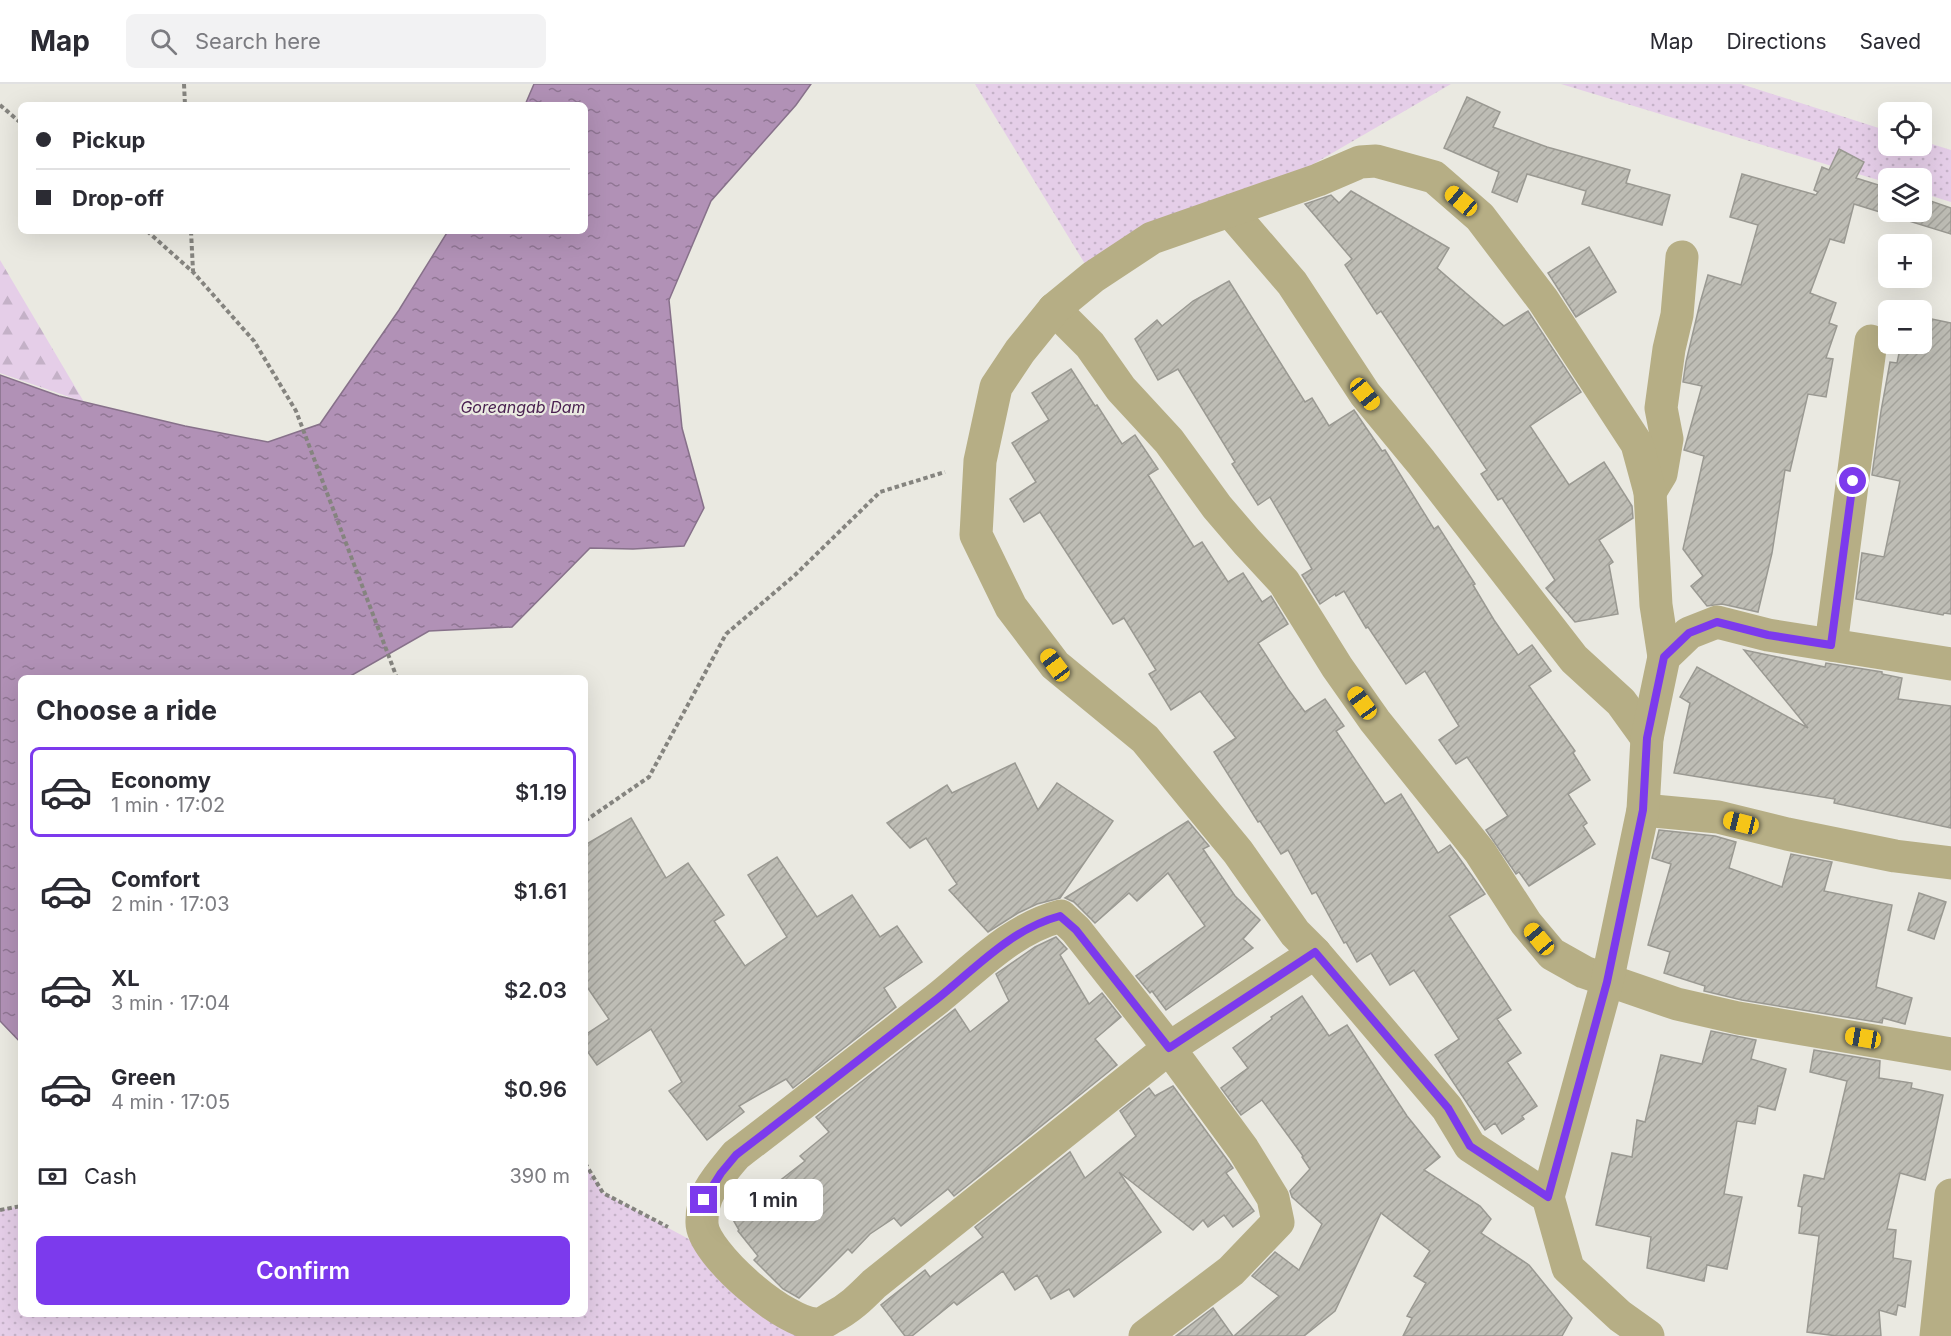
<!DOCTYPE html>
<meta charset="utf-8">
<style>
body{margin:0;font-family:Inter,sans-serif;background:#f2f2f3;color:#2b2b33;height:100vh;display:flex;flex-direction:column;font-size:22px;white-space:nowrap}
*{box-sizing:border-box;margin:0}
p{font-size:20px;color:#7c7c81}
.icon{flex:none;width:33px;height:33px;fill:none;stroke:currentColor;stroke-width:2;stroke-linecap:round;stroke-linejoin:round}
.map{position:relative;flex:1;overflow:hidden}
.drawer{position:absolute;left:18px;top:591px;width:570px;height:642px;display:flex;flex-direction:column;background:#fff;border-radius:9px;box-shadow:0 6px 24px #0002}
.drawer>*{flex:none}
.top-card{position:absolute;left:18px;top:18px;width:570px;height:132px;border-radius:9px;box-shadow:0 6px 24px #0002;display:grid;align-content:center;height:132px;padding:0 18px;background:#fff}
.tools{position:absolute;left:1878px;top:18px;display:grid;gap:12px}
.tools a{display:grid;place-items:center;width:54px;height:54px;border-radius:9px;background:#fff;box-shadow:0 6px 24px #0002;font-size:30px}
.end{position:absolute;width:27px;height:27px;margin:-14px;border:8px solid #7c3aed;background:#fff;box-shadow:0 0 0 3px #fff}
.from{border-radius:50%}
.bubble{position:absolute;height:42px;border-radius:9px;background:#fff;box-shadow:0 6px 24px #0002;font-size:20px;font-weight:600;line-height:42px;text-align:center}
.car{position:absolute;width:18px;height:36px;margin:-18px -9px;border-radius:8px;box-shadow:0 0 4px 2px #0007;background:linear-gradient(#f5c518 24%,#345 0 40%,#f5c518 0 76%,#345 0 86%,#f5c518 0)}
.top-card b{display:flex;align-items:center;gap:21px;height:57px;font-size:22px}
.top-card b+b{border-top:2px solid #e1e1e2}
.top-card i{width:15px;height:15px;background:#2b2b33}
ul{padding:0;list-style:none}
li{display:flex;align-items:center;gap:18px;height:90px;margin:0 12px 9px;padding:0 6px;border:3px solid transparent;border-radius:9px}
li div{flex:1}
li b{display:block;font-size:22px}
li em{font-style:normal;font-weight:600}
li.current{border-color:#7c3aed}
li>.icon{width:54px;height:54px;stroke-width:1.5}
h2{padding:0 18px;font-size:27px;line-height:72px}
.pay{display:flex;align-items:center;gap:15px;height:66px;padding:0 18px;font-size:22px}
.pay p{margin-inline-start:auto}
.button{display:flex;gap:12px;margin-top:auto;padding:12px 18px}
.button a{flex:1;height:69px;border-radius:9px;background:#7c3aed;color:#fff;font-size:24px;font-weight:600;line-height:69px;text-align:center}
header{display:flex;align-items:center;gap:36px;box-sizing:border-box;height:84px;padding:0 30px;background:#fff;border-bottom:2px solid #e1e1e2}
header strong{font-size:28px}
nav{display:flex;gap:33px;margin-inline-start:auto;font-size:21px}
.search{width:420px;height:54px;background:#f2f2f3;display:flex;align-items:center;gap:15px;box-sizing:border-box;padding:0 21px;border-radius:9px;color:#7c7c81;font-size:22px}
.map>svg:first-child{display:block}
.grass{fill:url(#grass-dots)}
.forest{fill:url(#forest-firs)}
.water{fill:url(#water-ripples);stroke:#87718a;stroke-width:1.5}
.building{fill:url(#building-hatch);stroke:#9a9992;stroke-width:1.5}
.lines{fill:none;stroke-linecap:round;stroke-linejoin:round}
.path{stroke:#85847f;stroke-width:4;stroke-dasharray:4.5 3;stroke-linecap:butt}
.minor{stroke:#b6ae85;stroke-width:33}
.route{stroke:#7c3aed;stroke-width:8}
.labels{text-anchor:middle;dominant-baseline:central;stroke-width:4.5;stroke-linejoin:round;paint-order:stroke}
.water-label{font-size:16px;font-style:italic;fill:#4b2252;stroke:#eae9e1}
</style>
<header>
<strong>Map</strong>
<div class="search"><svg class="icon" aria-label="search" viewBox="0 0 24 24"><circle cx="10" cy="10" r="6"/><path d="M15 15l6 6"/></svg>Search here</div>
<nav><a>Map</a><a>Directions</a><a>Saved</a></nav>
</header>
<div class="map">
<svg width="1951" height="1252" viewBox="0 0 1951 1252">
<defs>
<pattern id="grass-dots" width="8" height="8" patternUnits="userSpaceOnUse" patternTransform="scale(1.5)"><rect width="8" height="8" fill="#e5cee8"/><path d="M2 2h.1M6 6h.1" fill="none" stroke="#c4b1c7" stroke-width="1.8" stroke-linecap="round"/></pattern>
<pattern id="forest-firs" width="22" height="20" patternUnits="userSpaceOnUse" patternTransform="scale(1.5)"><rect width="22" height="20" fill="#e5cee8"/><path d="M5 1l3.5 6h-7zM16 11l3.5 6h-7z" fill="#c4b1c7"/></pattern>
<pattern id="water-ripples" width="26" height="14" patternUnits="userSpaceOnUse" patternTransform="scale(1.5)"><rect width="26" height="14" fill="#b191b6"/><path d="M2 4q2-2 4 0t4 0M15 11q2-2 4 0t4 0" fill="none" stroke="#907694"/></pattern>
<pattern id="building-hatch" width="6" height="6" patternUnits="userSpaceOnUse" patternTransform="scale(1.5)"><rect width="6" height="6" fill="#bebdb5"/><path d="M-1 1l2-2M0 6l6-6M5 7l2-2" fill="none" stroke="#a3a29b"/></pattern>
</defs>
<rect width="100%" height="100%" fill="#eae9e1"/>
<!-- grass -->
<g class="grass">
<path d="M975,0H1451L1231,128L1093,193Z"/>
<path d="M1561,0H1741L1888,47V62H1922V57L1951,66V118L1922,109V94H1888V99Z"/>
<path d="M585,1079L603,1109L713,1168L800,1252H0V1126L21,1122V1230H585Z"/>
</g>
<!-- forest -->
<path class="forest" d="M0,176L84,318L0,289Z"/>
<!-- water -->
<path class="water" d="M534,0H811L796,21L711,117L669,216L682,344L704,424L684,462L633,465L590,464L512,543L429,547L347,594H21V959L0,937V291L59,312L185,342L268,358L320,340L399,226L448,147H585V21H525Z"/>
<!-- building -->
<g class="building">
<path d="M1467,13L1500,28L1493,43L1547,63L1630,86L1626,99L1670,111L1662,141L1582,120L1586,107L1527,90L1517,118L1492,108L1499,88L1444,64Z"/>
<path d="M1839,65L1864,78L1856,94L1888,104V128H1922V114L1951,124V150L1854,120L1844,159L1830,155L1810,209L1836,219L1829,239L1837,242L1826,274L1833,275L1826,313L1808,310L1790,387L1785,386L1772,469L1758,528L1722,520L1707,522L1691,502L1703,492L1683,465L1704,372L1684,366L1702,302L1683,298L1686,278L1700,219L1708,191L1741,201L1758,141L1730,133L1742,90L1816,111L1818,108L1814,106L1822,83L1829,86Z"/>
<path d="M1351,107L1449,164L1437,184L1504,242L1528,227L1581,308L1530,342L1569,401L1604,378L1632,422L1633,434L1599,456L1613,478L1609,481L1618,530L1575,538L1546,504L1555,496L1502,414L1498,416L1481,390L1487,386L1381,227L1377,230L1345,181L1352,175L1305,120L1331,111L1339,119Z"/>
<path d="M1589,163L1616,208L1576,233L1548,189Z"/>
<path d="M1229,197L1305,318L1312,314L1329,342L1354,326L1382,367L1385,366L1434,445L1438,442L1475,500L1473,501L1494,536L1518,571L1532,561L1551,587L1529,602L1575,667L1573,669L1590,696L1568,710L1587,739L1583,742L1595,760L1529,802L1519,788L1516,790L1486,746L1508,732L1467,673L1456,680L1439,656L1459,642L1425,587L1406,600L1368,543L1366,544L1344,507L1336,512L1335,510L1320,520L1302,491L1312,485L1270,413L1258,421L1232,380L1235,378L1178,285L1158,296L1135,255L1157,236L1162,242L1193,217Z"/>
<path d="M1922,233L1951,239V530L1944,529L1943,531L1856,515L1862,469L1884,473L1900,397L1872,391L1881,327L1890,278L1897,279L1901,260H1922Z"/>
<path d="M1071,285L1095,322L1097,321L1122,360L1135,351L1158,385L1148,391L1194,463L1202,458L1228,498L1243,489L1262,518L1271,512L1288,540L1258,559L1288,605L1305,628L1325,615L1344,642L1336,647L1385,720L1401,710L1438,769L1450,761L1485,810L1449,832L1511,926L1497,935L1521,969L1507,978L1537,1022L1522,1032L1524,1035L1502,1050L1495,1039L1485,1046L1435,971L1459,955L1414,886L1390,901L1371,869L1357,878L1346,858L1344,859L1316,808L1312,810L1288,766L1281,770L1260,737L1258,738L1214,668L1236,654L1200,607L1171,626L1149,590L1156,586L1124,534L1113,540L1040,428L1024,438L1010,415L1036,398L1012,359L1049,336L1032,309Z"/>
<path d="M1744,566L1825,583L1826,579L1882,588V590L1902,594L1898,615L1951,622V744L1834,719L1835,715L1674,689L1690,619L1680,613L1697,583L1808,644Z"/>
<path d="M1015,679L1038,726L1057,699L1113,737L1060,814L1037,820L1018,829L988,848L949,806L957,800L926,754L910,764L887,739L947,701L952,709Z"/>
<path d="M631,734L666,794L688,779L724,831L714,837L745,882L787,853L748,791L777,773L817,833L852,811L880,853L897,842L922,878L884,904L896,923L793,1004L786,995L739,1022L744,1028L707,1056L669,1007L682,998L651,945L597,981L585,964V951L609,935L585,900V761Z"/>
<path d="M1188,737L1209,762L1203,765L1235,812L1260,836L1243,855L1253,864L1166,926L1152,907L1150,909L1136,892L1205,842L1168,789L1137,817L1129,809L1095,839L1074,818L1065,814Z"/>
<path d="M1659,746L1715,752L1736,758L1729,784L1782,803L1791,770L1832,778L1824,807L1892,821L1876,903L1912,914L1905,940L1883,934L1882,939L1742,916L1704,907L1705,902L1664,889L1670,868L1648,861L1671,780L1652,774Z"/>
<path d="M1919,809L1946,818L1934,855L1908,846Z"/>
<path d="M1056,853L1067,865L1060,871L1089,920L1102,909L1121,933L1095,955L1117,981L954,1112L948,1105L901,1142L894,1134L870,1150L852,1169L848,1165L799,1214L783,1205L754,1176L758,1172L738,1147L739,1146L732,1134L805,1077L800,1072L829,1048L816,1033L955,925L970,948L1009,917L996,890L1035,863Z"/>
<path d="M1302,912L1329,952L1347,941L1407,1032L1440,1073L1424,1086L1480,1122L1491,1135L1481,1149L1529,1181L1572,1234L1562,1252H1403L1412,1234L1407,1232L1426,1199L1414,1192L1430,1167L1381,1129L1335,1227L1304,1252H1234L1279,1212L1252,1192L1275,1168L1299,1186L1322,1140L1292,1113L1290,1107L1310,1085L1302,1073L1303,1072L1262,1016L1241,1031L1221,1004L1248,984L1233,964L1272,935L1271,933Z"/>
<path d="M1711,947L1756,956L1751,975L1786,985L1775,1026L1758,1022L1755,1040L1737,1037L1724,1110L1742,1113L1727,1185L1707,1181L1704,1197L1647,1184L1651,1153L1596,1141L1612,1069L1632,1073L1637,1036L1645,1038L1661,971L1702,980Z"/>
<path d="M1814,966L1880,977L1879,994L1912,999L1911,1004L1943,1011L1925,1096L1900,1089L1887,1145L1896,1146L1893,1174L1911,1177L1905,1223L1898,1221L1896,1231L1879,1226L1881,1252H1837L1807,1248L1819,1152L1799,1149L1802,1123L1798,1122L1804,1091L1824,1095L1847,997L1810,988Z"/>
<path d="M1173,1002L1228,1077L1233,1084L1226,1089L1254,1127L1233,1143L1224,1131L1208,1143L1203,1136L1193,1146L1119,1088L1161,1148L1074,1213L1069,1205L1051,1215L1037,1191L1015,1206L1003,1187L957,1221L954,1218L912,1252H905L881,1221L925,1186L930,1193L983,1153L975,1143L1070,1068L1085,1094L1136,1052L1120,1027L1149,1004L1155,1012Z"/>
<path d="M1213,1224L1233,1252H1176Z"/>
</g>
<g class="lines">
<!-- path -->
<g class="path">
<path d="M184,0L185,21"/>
<path d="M0,21L21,39"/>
<path d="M147,147L193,188L254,257L296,327L397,594"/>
<path d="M191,147L193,187"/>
<path d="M585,737L649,693L726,550L795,491L880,408L945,388"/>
<path d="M585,1079L603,1109L668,1143"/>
<path d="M0,1126L21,1122"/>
</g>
<!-- minor -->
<g class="minor">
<path d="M1231,128L1292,199L1365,310L1421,378L1574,575L1621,618L1647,654"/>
<path d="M1054,225L1090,261L1121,305L1169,357L1217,423L1247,458L1284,498L1337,583L1375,637L1480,768L1526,839L1552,870L1584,888L1677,920L1738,934L1951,970"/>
<path d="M1650,408L1661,390L1667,355L1661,324L1669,265L1677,231L1682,173"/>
<path d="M1831,561L1871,257"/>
<path d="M1643,726L1718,733L1787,750L1895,772L1951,779"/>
<path d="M1548,1113L1607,898L1643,726L1647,654L1664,573L1689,549L1717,538L1768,551L1951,580"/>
<path d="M1145,1252L1231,1187L1278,1138L1273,1114L1243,1065L1169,964L1076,846L1061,832C1011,845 976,884 937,915C870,967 803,1020 736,1071C718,1093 701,1110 702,1139C702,1169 788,1243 819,1240C822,1240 828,1236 831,1234C849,1225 860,1214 874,1200L1169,964L1315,869"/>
<path d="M1648,1252L1620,1232L1568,1184L1548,1113L1470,1062L1447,1024L1315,869L1295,849L1238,768L1145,655L1055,581L1011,523L976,451L980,377L996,303L1020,267L1054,225L1093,193L1152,154L1318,96L1360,78L1376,77L1434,93L1480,133L1543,216L1637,360L1650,408L1656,521L1664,573"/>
<path d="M1936,1252L1951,1111"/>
</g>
</g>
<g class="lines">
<!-- route -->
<path class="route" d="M704,1116L721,1089L736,1071C803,1020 870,967 937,915C976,884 1011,845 1060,832L1076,846L1169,964L1315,868L1448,1024L1470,1062L1548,1113L1607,898L1643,726L1647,654L1664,573L1689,549L1717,538L1768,551L1831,561L1853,397"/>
</g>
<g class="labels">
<!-- water labels -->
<g class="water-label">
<text x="523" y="323">Goreangab Dam</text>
</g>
</g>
</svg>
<div class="tools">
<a><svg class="icon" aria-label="locate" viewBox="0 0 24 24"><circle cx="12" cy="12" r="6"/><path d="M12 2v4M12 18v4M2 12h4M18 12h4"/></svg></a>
<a><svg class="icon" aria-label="layers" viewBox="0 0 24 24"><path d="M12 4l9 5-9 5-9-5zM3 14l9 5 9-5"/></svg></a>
<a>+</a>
<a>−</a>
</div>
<i class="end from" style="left:1853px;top:397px"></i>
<i class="end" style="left:704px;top:1116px"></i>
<div class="bubble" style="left:724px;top:1095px;width:99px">1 min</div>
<i class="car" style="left:1461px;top:117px;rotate:310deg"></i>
<i class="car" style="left:1365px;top:310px;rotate:141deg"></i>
<i class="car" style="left:1055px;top:581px;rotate:323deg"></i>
<i class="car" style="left:1362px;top:619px;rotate:324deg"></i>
<i class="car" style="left:1741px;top:739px;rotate:284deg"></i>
<i class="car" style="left:1539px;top:855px;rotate:320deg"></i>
<i class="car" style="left:1863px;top:954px;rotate:280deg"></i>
<div class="top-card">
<b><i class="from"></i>Pickup</b>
<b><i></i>Drop-off</b>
</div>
<section class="drawer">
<h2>Choose a ride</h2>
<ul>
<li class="current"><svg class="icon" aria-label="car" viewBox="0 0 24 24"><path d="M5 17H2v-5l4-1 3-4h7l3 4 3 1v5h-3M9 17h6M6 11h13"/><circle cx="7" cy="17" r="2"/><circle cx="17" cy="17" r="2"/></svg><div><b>Economy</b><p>1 min · 17:02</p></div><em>$1.19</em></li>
<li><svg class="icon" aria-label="car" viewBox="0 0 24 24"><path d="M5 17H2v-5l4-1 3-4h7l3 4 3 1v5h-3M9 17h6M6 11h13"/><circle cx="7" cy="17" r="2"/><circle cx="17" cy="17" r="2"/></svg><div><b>Comfort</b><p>2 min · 17:03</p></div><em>$1.61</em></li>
<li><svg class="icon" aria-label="car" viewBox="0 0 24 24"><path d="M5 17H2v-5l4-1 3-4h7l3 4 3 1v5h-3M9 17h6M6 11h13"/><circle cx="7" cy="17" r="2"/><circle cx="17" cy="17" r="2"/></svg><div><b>XL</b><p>3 min · 17:04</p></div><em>$2.03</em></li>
<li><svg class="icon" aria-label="car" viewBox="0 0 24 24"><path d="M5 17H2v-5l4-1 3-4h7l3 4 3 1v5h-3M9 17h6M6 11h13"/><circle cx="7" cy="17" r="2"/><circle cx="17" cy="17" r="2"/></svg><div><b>Green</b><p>4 min · 17:05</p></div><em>$0.96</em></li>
</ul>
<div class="pay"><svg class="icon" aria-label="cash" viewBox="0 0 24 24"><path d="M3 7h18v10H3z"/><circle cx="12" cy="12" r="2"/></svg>Cash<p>390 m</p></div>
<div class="button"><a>Confirm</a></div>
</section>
</div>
